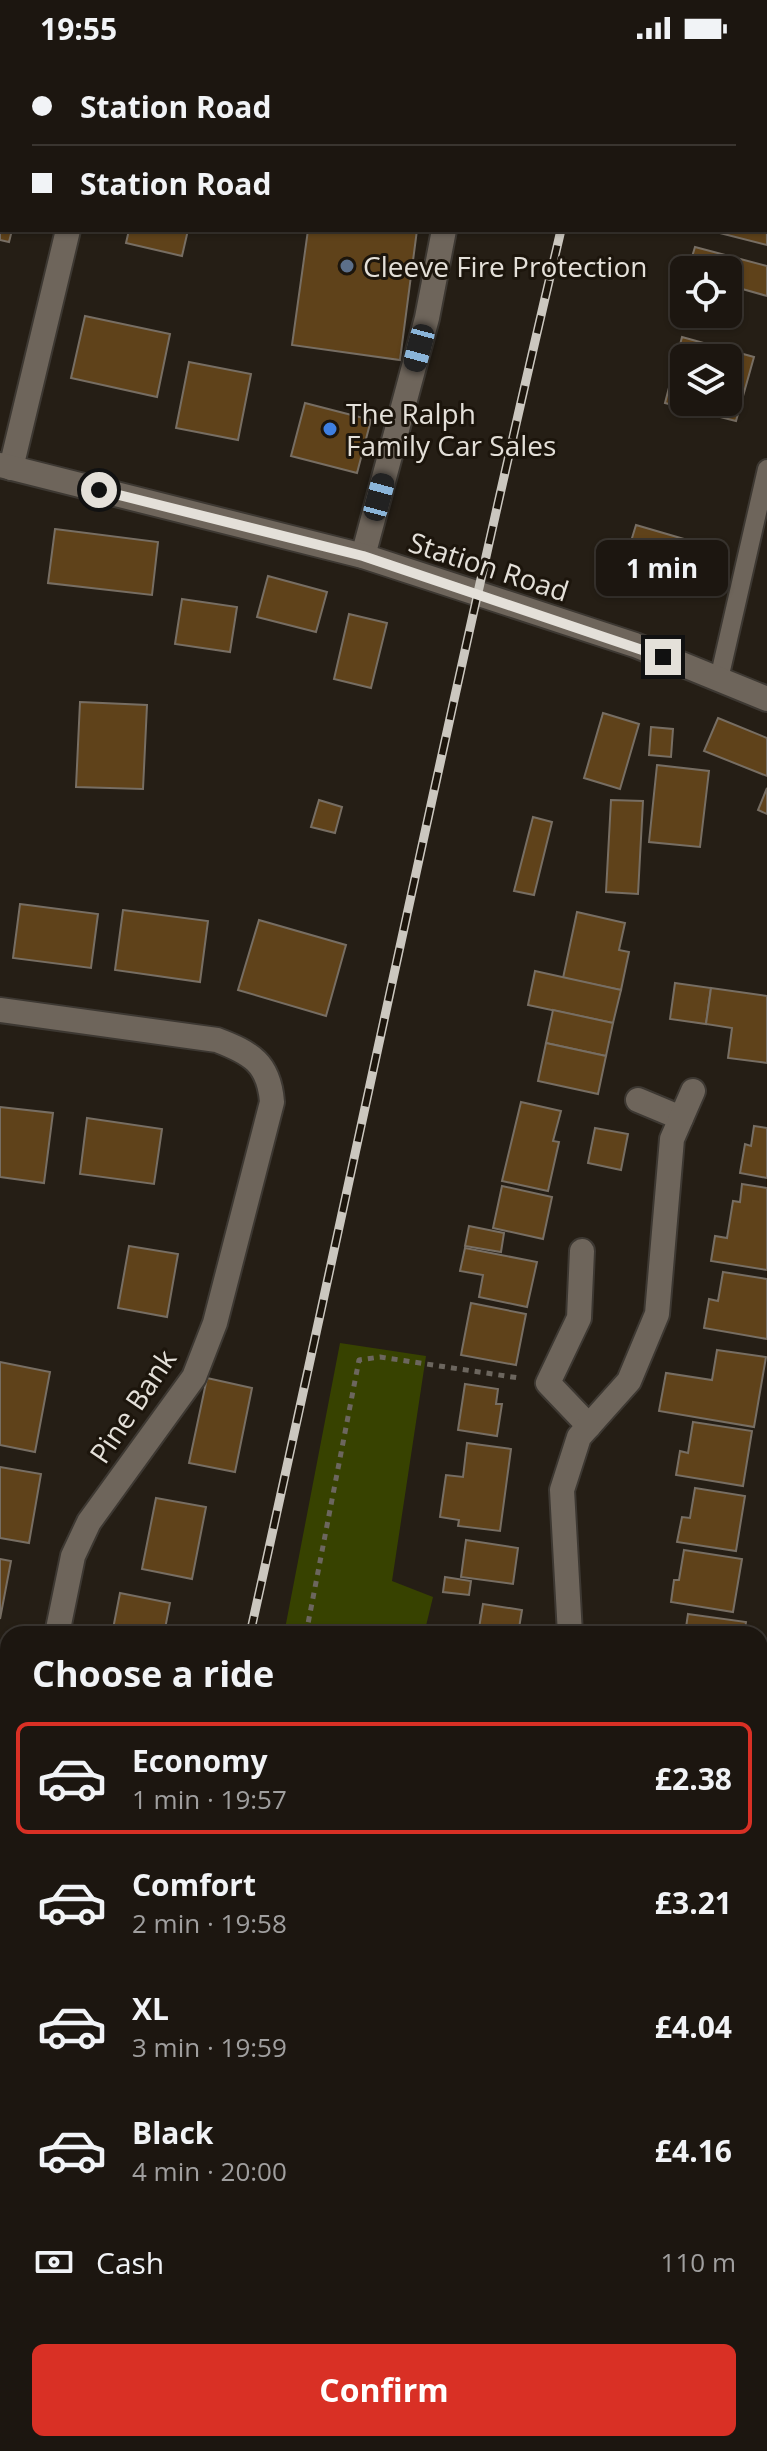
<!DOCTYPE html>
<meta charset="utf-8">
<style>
body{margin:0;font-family:"Open Sans",sans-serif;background:#29231e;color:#f1f3f6;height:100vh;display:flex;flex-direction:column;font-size:30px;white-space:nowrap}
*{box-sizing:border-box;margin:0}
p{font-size:26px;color:#a09f9f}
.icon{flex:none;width:44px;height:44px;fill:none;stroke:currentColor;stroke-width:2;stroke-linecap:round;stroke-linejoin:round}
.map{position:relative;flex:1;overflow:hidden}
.drawer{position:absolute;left:0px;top:1570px;width:768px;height:826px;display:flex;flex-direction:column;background:#1c1610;border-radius:24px 24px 0 0;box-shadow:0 2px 6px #0004,0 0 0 2px #3a3530}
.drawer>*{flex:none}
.hud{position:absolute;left:0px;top:0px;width:768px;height:176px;box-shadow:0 2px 6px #0004,0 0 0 2px #3a3530;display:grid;align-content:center;height:176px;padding:0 32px;background:#1c1610}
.controls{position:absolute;left:670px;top:200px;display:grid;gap:16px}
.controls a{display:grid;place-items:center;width:72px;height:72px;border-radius:12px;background:#1c1610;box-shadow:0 2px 6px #0004,0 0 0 2px #3a3530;font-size:40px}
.end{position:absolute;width:36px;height:36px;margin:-18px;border:10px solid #e4e0d9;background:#111;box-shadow:0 0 0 4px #111}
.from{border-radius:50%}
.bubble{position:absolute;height:56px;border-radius:12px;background:#1c1610;box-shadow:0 2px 6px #0004,0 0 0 2px #3a3530;font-size:26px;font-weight:700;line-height:56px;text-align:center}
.car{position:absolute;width:24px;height:48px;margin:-24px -12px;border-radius:10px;box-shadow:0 0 6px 2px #0007;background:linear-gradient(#222 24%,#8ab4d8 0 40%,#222 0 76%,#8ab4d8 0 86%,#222 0)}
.hud b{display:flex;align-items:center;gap:28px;height:76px;font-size:30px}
.hud b+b{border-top:2px solid #3a3530}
.hud i{width:20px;height:20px;background:#f1f3f6}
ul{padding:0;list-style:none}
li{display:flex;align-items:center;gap:24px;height:112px;margin:0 16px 12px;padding:0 16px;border:4px solid transparent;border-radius:12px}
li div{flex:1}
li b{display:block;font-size:30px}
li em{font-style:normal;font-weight:700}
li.active{border-color:#d93025}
li>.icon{width:72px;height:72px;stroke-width:1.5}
h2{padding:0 32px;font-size:36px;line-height:96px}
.pay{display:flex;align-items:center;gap:20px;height:88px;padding:0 32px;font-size:30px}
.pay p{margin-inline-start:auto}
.button{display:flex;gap:16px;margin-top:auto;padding:16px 32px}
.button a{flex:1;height:92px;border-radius:12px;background:#d93025;color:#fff;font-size:32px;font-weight:700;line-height:92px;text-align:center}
.status{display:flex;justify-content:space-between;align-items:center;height:56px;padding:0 40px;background:#1c1610;direction:ltr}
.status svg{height:22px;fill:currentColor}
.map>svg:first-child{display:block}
.green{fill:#374200}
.building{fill:#5f421a;stroke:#776e63;stroke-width:2;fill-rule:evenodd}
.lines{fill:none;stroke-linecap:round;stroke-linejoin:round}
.lane-casing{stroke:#3d3832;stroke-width:22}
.street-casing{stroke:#3d3832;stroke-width:28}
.secondary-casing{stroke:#3d3832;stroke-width:28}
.path{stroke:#6c665e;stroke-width:5;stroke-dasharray:6 6;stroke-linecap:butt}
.lane{stroke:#6e655b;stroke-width:18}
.street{stroke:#6e655b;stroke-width:24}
.secondary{stroke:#6e655b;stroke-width:24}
.rail-casing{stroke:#cbc7bf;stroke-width:9}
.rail{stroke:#1c150c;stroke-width:6;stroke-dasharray:18;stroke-linecap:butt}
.route{stroke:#e4e0d9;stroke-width:10}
.service-dot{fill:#5c6f8a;stroke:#1c150c;stroke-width:3}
.shop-dot{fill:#3f7fe0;stroke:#1c150c;stroke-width:3}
.labels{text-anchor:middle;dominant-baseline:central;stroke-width:6;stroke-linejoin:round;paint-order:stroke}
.poi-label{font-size:28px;fill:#e4e0d9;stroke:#1c150c;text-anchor:start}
.street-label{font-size:28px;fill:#e4e0d9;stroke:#1c150c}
</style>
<div class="status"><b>19:55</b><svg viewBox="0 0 49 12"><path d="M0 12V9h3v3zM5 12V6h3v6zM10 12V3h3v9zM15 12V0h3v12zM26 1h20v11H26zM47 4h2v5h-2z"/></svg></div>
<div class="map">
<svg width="767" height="2395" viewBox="0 0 767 2395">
<rect width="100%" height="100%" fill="#251e15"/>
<!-- green -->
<g class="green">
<path d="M340,1287L426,1300L392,1525L433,1541L424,1578H284Z"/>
<path d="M128,2388H619V2395H126Z"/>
</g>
<!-- building -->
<g class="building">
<path d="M0,0H30L2,2V50Z"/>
<path d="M766,107L767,189L708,174H766Z"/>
<path d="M0,162L2,174H12L9,186L0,184Z"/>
<path d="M129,174H188L182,200L126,187Z"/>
<path d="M308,174H417L400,304L292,289Z"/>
<path d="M695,191L767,210V240L728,229V214H688Z"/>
<path d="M85,260L170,278L157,341L71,322Z"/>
<path d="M682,281L754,301L736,365L665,347ZM684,302H728V346H684Z"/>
<path d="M189,306L251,318L238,384L176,372Z"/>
<path d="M305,347L371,364L357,417L291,400Z"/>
<path d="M636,469L708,490L697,526L625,505Z"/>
<path d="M55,473L158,486L152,539L48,527Z"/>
<path d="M268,520L327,536L316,576L257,561Z"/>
<path d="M182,543L237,551L230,596L175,588Z"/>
<path d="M349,558L387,567L371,632L334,623Z"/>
<path d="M80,646L147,649L143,733L76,731Z"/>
<path d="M603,657L639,668L620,733L584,722Z"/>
<path d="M718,662L767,682V720L704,695Z"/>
<path d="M651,671L673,673L671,701L649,699Z"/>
<path d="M657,709L709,715L700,791L649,786Z"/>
<path d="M767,732V758L758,754Z"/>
<path d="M319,744L342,751L335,777L311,771Z"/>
<path d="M611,744L643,745L638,838L606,836Z"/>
<path d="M533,761L552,766L534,839L514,835Z"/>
<path d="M20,848L98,858L91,912L13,902Z"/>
<path d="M123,854L208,865L200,926L115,914Z"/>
<path d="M577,856L625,867L619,894L629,896L621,934L563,922Z"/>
<path d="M259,864L346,889L326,960L238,934Z"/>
<path d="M535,915L621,934L613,967L528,949Z"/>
<path d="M675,927L711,932L706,968L670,963Z"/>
<path d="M711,932L767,940V1007L728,1002L732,972L706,968Z"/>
<path d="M553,954L613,967L606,1000L546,987Z"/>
<path d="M546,987L606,1000L598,1038L538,1025Z"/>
<path d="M521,1046L561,1055L553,1085L559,1086L548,1135L502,1125Z"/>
<path d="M0,1051L53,1057L44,1127L0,1121Z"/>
<path d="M87,1062L162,1073L154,1128L80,1118Z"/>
<path d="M754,1070L767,1072V1122L740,1117L745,1088L751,1090Z"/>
<path d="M595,1072L628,1078L621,1114L588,1107Z"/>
<path d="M742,1128L767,1132V1214L711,1205L715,1180L727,1182L733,1145L740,1146Z"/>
<path d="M502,1130L552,1141L543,1183L493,1172Z"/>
<path d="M469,1170L504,1177L501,1196L465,1190Z"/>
<path d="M129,1190L178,1198L167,1261L118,1252Z"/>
<path d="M465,1192L537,1206L527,1251L479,1241L483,1219L460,1215Z"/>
<path d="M723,1216L767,1223V1283L704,1272L709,1243L718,1245Z"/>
<path d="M471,1247L526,1258L516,1309L461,1299Z"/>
<path d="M717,1294L766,1301L754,1371L659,1355L666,1317L712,1324Z"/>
<path d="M0,1306L50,1316L35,1396L0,1389Z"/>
<path d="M207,1322L252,1332L235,1416L189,1407Z"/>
<path d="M465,1328L498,1333L496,1348H502L497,1380L458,1374Z"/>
<path d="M693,1366L752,1375L743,1430L676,1419L680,1395L688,1397Z"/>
<path d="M467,1387L511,1393L500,1475L458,1470L459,1464L440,1461L446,1419L463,1421Z"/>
<path d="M0,1411L41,1418L29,1487L0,1482Z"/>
<path d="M695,1432L745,1440L736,1495L677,1486L682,1461L690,1462Z"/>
<path d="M156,1442L206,1451L192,1523L142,1513Z"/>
<path d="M466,1484L518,1492L513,1528L461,1521Z"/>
<path d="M684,1494L742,1503L733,1556L671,1546L674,1524H679Z"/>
<path d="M0,1503L11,1505L0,1563Z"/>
<path d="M445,1521L471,1525L469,1539L443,1536Z"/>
<path d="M120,1537L170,1547L164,1578H112Z"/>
<path d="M483,1548L522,1554L518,1578H478Z"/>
<path d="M688,1558L746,1566L744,1578H685Z"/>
<path d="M760,1863L767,1866V1926L760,1923Z"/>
<path d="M760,2042L767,2043V2090L760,2089Z"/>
<path d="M0,2227L8,2229V2296L0,2294Z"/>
<path d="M0,2358L8,2360L5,2395H0Z"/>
<rect x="694" y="2388" width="48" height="7"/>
</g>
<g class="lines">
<!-- lane casing -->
<g class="lane-casing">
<path id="lane" d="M719,623L767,413"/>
</g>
<!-- street casing -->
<g class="street-casing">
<g id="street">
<path d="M110,2V0"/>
<path d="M478,2V0"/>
<path d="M11,412L68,174"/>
<path d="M363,500L427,262L444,174"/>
<path d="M0,954L217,984C251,997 269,1007 272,1046L215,1267L194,1321L89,1466L73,1500L57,1578"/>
<path d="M638,1044L681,1062"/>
<path d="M582,1195L579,1262L548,1327L589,1370"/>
<path d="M570,1578L562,1434L579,1381L629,1325L657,1258L672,1083L693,1035"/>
<path d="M0,1866L8,1826"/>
<path d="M760,1974L767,1975"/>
</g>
</g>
<!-- secondary casing -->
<g class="secondary-casing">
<path id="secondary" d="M0,409L363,500L635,589L767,643"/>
</g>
<!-- path -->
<g class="path">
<path d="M306,1578L359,1304L380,1301L519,1322"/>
<path d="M760,1769L767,1771"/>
<path d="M353,2388L357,2395"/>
<path d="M330,2395L339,2388"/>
</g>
<!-- lane -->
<use href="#lane" class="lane"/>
<!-- street -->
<use href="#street" class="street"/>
<!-- secondary -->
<use href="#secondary" class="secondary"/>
<!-- rail casing -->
<g class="rail-casing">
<g id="rail">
<path d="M602,2V0"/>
<path d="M250,1578C354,1110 451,641 561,174"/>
<path d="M95,2395L96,2388"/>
</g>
</g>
<!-- rail -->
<use href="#rail" class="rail"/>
</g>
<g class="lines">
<!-- route -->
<path class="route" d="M99,434L363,500L663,601"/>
</g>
<!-- markers -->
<circle class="service-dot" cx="347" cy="210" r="8"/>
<circle class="shop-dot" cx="330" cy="373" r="8"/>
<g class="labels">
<!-- poi labels -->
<g class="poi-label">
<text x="363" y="210">Cleeve Fire Protection</text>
<text x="346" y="357">The Ralph<tspan x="346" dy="32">Family Car Sales</tspan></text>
</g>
<!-- street labels -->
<g class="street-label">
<text transform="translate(489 510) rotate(18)">Station Road</text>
<text transform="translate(132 1350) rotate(-56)">Pine Bank</text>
</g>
</g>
</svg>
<div class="controls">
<a><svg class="icon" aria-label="locate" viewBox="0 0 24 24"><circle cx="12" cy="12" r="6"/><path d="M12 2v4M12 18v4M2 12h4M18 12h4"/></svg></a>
<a><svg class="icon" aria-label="layers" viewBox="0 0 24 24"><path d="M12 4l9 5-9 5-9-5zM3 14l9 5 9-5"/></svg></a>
</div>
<i class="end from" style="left:99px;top:434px"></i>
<i class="end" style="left:663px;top:601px"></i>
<div class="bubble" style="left:596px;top:484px;width:132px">1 min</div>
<i class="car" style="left:419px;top:292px;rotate:195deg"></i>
<i class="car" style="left:379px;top:441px;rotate:15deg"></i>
<div class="hud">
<b><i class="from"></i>Station Road</b>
<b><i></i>Station Road</b>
</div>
<section class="drawer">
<h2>Choose a ride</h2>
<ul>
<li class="active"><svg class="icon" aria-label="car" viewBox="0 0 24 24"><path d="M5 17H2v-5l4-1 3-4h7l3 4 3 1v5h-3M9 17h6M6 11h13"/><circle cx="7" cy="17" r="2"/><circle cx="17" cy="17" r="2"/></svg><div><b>Economy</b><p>1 min · 19:57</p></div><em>£2.38</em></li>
<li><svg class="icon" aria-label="car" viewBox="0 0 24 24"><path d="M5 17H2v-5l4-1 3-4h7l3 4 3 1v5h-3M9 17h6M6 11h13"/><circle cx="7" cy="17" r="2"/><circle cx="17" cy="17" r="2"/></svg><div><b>Comfort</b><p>2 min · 19:58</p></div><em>£3.21</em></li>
<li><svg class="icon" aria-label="car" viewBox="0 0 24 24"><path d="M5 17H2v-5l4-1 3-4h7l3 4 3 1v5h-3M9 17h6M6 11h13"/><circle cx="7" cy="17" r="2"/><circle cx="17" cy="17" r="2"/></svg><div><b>XL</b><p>3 min · 19:59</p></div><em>£4.04</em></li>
<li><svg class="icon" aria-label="car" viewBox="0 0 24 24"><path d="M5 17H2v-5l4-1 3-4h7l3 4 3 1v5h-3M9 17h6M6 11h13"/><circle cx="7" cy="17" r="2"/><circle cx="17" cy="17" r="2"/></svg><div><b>Black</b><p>4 min · 20:00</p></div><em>£4.16</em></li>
</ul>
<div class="pay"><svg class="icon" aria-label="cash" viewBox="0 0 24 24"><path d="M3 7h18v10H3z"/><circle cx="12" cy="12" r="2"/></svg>Cash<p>110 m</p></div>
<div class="button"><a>Confirm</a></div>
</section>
</div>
